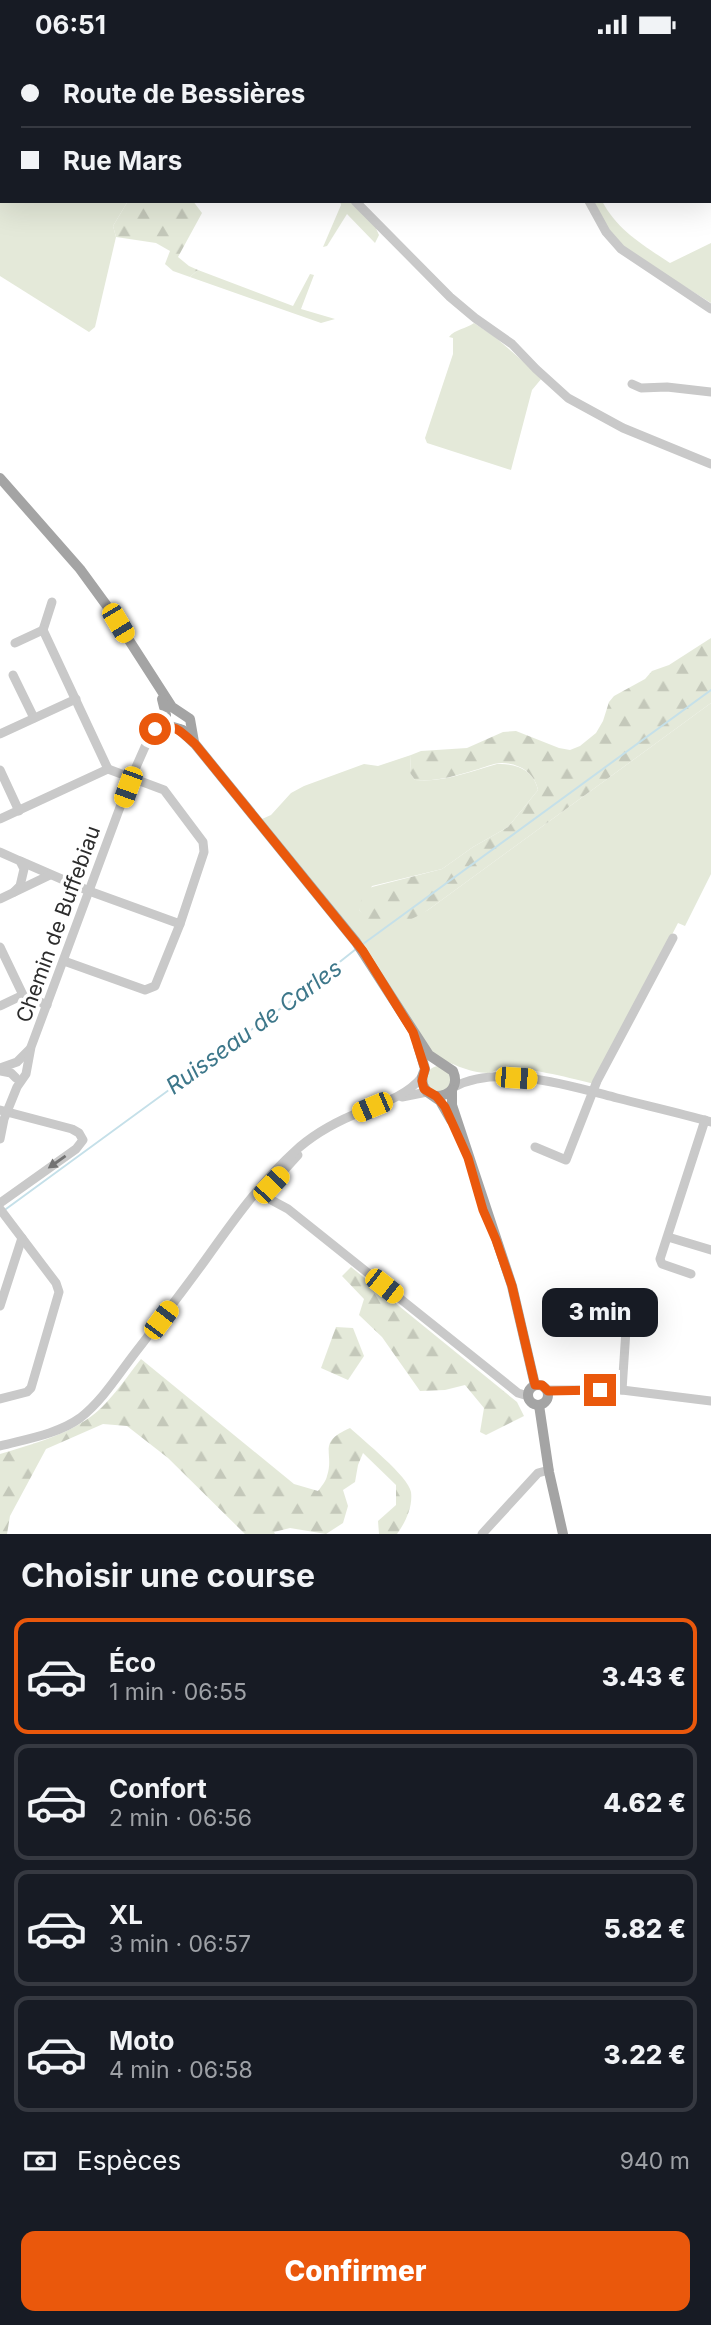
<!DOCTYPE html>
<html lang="fr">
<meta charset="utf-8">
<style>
body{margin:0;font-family:Inter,sans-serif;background:#20242c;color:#f1f3f6;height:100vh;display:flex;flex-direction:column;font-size:26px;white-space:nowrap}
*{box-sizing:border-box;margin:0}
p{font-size:23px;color:#9ea1a6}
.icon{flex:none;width:38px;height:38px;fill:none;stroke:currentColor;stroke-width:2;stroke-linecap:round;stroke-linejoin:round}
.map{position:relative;height:1485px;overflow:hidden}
.drawer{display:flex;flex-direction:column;background:#171b24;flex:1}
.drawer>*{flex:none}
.banner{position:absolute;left:0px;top:0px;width:712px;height:154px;box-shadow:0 7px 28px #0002;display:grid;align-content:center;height:154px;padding:0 21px;background:#171b24}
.end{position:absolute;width:32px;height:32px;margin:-16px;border:9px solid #ea580c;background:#fff;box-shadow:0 0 0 4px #fff}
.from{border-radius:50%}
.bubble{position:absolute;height:49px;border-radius:14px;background:#171b24;box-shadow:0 7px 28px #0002;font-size:23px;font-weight:800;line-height:49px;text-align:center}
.car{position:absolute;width:21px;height:42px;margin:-21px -10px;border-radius:9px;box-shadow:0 0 5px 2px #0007;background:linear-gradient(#f5c518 24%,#345 0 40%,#f5c518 0 76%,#345 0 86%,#f5c518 0)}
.banner b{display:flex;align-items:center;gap:24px;height:66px;font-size:26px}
.banner b+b{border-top:2px solid #363941}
.banner i{width:18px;height:18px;background:#f1f3f6}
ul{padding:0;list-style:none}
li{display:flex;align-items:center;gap:21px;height:116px;margin:0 14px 10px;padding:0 7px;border:4px solid #363941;border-radius:14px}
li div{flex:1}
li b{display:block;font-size:26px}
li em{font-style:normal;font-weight:800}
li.selected{border-color:#ea580c}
li>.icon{width:63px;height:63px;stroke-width:1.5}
h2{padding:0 21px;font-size:32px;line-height:84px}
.pay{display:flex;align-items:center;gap:18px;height:77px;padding:0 21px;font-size:26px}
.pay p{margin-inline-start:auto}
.button{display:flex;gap:14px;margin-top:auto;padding:14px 21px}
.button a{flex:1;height:80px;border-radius:14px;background:#ea580c;color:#fff;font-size:28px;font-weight:800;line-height:80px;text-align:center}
.status{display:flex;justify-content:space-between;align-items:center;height:49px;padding:0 35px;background:#171b24;direction:ltr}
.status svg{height:19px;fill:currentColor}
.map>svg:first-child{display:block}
.grass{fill:#e4e9d9}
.forest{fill:url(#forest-firs)}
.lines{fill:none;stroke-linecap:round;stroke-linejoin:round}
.stream{stroke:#c5e0e9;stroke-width:2}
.minor{stroke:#c9c9c9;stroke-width:9}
.major{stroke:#a4a4a4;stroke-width:10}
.oneway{fill:#737373}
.route{stroke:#ea580c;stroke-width:9}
.labels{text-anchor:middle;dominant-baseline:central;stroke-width:7;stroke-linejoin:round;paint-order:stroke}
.street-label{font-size:21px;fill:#2c2c2c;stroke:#fff}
.water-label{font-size:23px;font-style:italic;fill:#3d778a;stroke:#fff}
</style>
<div class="status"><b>06:51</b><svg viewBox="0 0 49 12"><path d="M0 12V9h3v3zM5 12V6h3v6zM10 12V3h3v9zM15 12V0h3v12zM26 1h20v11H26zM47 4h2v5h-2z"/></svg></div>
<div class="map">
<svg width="711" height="1485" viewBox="0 0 711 1485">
<defs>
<pattern id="forest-firs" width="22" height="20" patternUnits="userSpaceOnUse" patternTransform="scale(1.75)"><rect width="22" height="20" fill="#e4e9d9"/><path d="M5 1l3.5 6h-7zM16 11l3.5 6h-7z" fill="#c4c8ba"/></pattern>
</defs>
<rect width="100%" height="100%" fill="#fff"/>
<!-- grass -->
<g class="grass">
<path d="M2,147V152H128L113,177L116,188L95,278L89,283L0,227V152Z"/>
<path d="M340,152H349L374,175L379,186L375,194L347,165L327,197L323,198L341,156Z"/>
<path d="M594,152H602C617,181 643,196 670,214L711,194V254L625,200L610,184Z"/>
<path d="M198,221L293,257L310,225L314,226L301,260L335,270L321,274L190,228Z"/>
<path d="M474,274L495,288L542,329L532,341L511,421L427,394L425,389L453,305V289L449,288C455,280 466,280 474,274Z"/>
<path d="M711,654V825L685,877L678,874L595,1035C570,1029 529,1018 503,1019C498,1019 493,1024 488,1024C470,1024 446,1013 431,1004L370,905L262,770L271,766L291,744L304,737L364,715L378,717L411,706L410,724L415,731C442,734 472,722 497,715C516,714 534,721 538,741L508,778L473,798L442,820L372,837L359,861L366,867L402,873L428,861Z"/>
<circle cx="439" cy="1030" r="13"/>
</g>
<!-- forest -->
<g class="forest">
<path d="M128,152H193L202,164L178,208L189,217L198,221L190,228L173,222L165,215L170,202L156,194L116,188L113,177Z"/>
<path d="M711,589V654L428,861C418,868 379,887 369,875C365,871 364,866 359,861L363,843L372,838L442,820L473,798L508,778L538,741C535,724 519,714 502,714C493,714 483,719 475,721C456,727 434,733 415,731L410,724L411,706L421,702L467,699L503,683L516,682L559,699L570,701L580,697L596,684L603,672L609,653L614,647L645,630L652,622L669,616Z"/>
<path d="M351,1218L517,1353L524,1367L486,1386L480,1383L484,1359L465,1336L445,1341L420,1342L382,1288L359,1266L364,1250L342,1227Z"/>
<path d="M336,1278L353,1279L364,1307L348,1331L321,1319Z"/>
<path d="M141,1310L294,1435L318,1442C321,1438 326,1432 327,1427C335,1403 316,1394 350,1379C363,1391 409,1428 411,1443C413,1458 405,1474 397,1485H379L378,1472L396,1456V1436L363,1404L358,1416L355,1433L343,1441L348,1457L343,1474L326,1485L290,1479L274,1483L275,1485H245L168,1409L127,1377L103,1375L46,1400L10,1467L7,1485H0V1405C29,1396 61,1388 86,1371C108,1357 125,1330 141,1310Z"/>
</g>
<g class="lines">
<!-- stream -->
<g class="stream">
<path d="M363,895L711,641"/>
<path d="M6,1160L288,954L356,900"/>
</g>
<!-- minor -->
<g class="minor">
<path d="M155,0L157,2"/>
<path d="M506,0L507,2"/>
<path d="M355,152L450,248L475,269L512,295L536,320L568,349L623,379L711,415"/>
<path d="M589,152L606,183L621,200L711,260"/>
<path d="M632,335L641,339L667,338L711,343"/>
<path d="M43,581L52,553"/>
<path d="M15,594L43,581L108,720"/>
<path d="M13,626L34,669"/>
<path d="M0,685L76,650"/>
<path d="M0,721L19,762"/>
<path d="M0,770L108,720L164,741L203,793L204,803L180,875L155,937L145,941L64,912"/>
<path d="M0,803L20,812L24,820L20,837L14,843"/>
<path d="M20,812L89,842L180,875"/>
<path d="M0,850L50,826"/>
<path d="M0,898L23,946"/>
<path d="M0,957L23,946L47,956"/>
<path d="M0,1019L17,1013L30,1000"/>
<path d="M0,1022L11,1024L16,1029"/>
<path d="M454,1038C499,1014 571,1037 617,1049C648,1057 680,1064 711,1073"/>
<path d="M402,1048L427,1043"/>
<path d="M0,1061L72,1080L79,1084L83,1091L76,1100L0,1154"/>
<path d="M0,1090L4,1070L17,1038L26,1025L31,998L129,734L148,691L165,667"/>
<path d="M535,1098L566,1111L597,1032L673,889"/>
<path d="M262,1137V1146L288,1160L518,1344L528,1347"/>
<path d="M268,1139L298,1106"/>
<path d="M0,1160L56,1234L59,1243L31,1339L27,1343L0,1350"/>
<path d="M668,1188L711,1201"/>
<path d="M691,1225L662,1215L660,1210L705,1071"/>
<path d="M0,1257L22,1189"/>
<path d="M548,1341H622L711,1352"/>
<path d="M622,1341L627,1266"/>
<path d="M0,1397C26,1390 58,1385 80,1369C102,1352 118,1326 135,1304C159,1273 183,1242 206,1210C233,1172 260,1134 294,1103C310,1088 332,1075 353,1066C376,1056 405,1049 422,1028"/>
<path d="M482,1485L538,1424L549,1421"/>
</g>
<!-- major -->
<g class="major">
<path d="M0,429L80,520L107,557L172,658L190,670L194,693"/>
<path d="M162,650L166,666V673L170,677L183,681"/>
<path d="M179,680L195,695L356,893L429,1006L453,1022C459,1036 451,1047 436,1047"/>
<path d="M418,996L425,1020L422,1028L423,1036L427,1043L440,1052L451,1071"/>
<path d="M452,1041V1056L512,1237L535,1336"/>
<circle cx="538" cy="1346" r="10"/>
<path d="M539,1356L549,1423L563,1485"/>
</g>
</g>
<!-- one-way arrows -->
<defs><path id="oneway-solid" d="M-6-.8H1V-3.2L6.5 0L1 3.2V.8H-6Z" transform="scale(1.75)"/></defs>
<use class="oneway" href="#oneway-solid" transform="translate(57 1113) rotate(145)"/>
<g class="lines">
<!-- route -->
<path class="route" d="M155,680L151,687C175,672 176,679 195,695L363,902L413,983L425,1020L422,1032L424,1040L436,1047L445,1058L468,1109L483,1161L496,1191L512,1237L535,1336H542L548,1342L600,1341"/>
</g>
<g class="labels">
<!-- street labels -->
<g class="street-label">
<text transform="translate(58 875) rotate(-70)">Chemin de Buffebiau</text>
</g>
<!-- water labels -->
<g class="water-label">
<text transform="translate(254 978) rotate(-36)">Ruisseau de Carles</text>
</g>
</g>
</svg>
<i class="end from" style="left:155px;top:680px"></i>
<i class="end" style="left:600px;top:1341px"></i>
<div class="bubble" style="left:542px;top:1239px;width:116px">3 min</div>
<i class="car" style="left:118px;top:574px;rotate:149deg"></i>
<i class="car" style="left:128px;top:738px;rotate:200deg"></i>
<i class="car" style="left:516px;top:1029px;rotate:94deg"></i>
<i class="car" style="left:372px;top:1058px;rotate:247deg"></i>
<i class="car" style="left:271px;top:1136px;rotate:43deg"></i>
<i class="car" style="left:384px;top:1237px;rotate:128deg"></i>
<i class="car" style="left:161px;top:1271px;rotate:37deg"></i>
<div class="banner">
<b><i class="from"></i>Route de Bessières</b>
<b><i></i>Rue Mars</b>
</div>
</div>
<section class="drawer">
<h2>Choisir une course</h2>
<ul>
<li class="selected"><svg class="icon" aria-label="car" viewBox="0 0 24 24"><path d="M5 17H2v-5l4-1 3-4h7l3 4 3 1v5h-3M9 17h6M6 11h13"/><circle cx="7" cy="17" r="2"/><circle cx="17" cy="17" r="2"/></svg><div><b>Éco</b><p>1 min · 06:55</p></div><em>3.43 €</em></li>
<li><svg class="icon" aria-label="car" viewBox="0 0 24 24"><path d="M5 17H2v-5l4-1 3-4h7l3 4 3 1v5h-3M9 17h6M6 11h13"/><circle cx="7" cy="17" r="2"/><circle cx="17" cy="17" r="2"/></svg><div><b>Confort</b><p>2 min · 06:56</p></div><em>4.62 €</em></li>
<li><svg class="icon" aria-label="car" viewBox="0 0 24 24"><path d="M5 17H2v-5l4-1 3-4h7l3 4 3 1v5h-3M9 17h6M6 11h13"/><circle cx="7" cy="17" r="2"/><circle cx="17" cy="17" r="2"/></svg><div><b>XL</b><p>3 min · 06:57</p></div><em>5.82 €</em></li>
<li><svg class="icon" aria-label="car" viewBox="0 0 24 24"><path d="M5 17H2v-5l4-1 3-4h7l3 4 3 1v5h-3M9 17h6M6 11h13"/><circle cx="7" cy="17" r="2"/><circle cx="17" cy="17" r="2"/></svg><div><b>Moto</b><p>4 min · 06:58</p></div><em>3.22 €</em></li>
</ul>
<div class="pay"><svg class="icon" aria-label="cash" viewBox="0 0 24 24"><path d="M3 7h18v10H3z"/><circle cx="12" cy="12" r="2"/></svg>Espèces<p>940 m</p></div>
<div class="button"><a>Confirmer</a></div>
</section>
